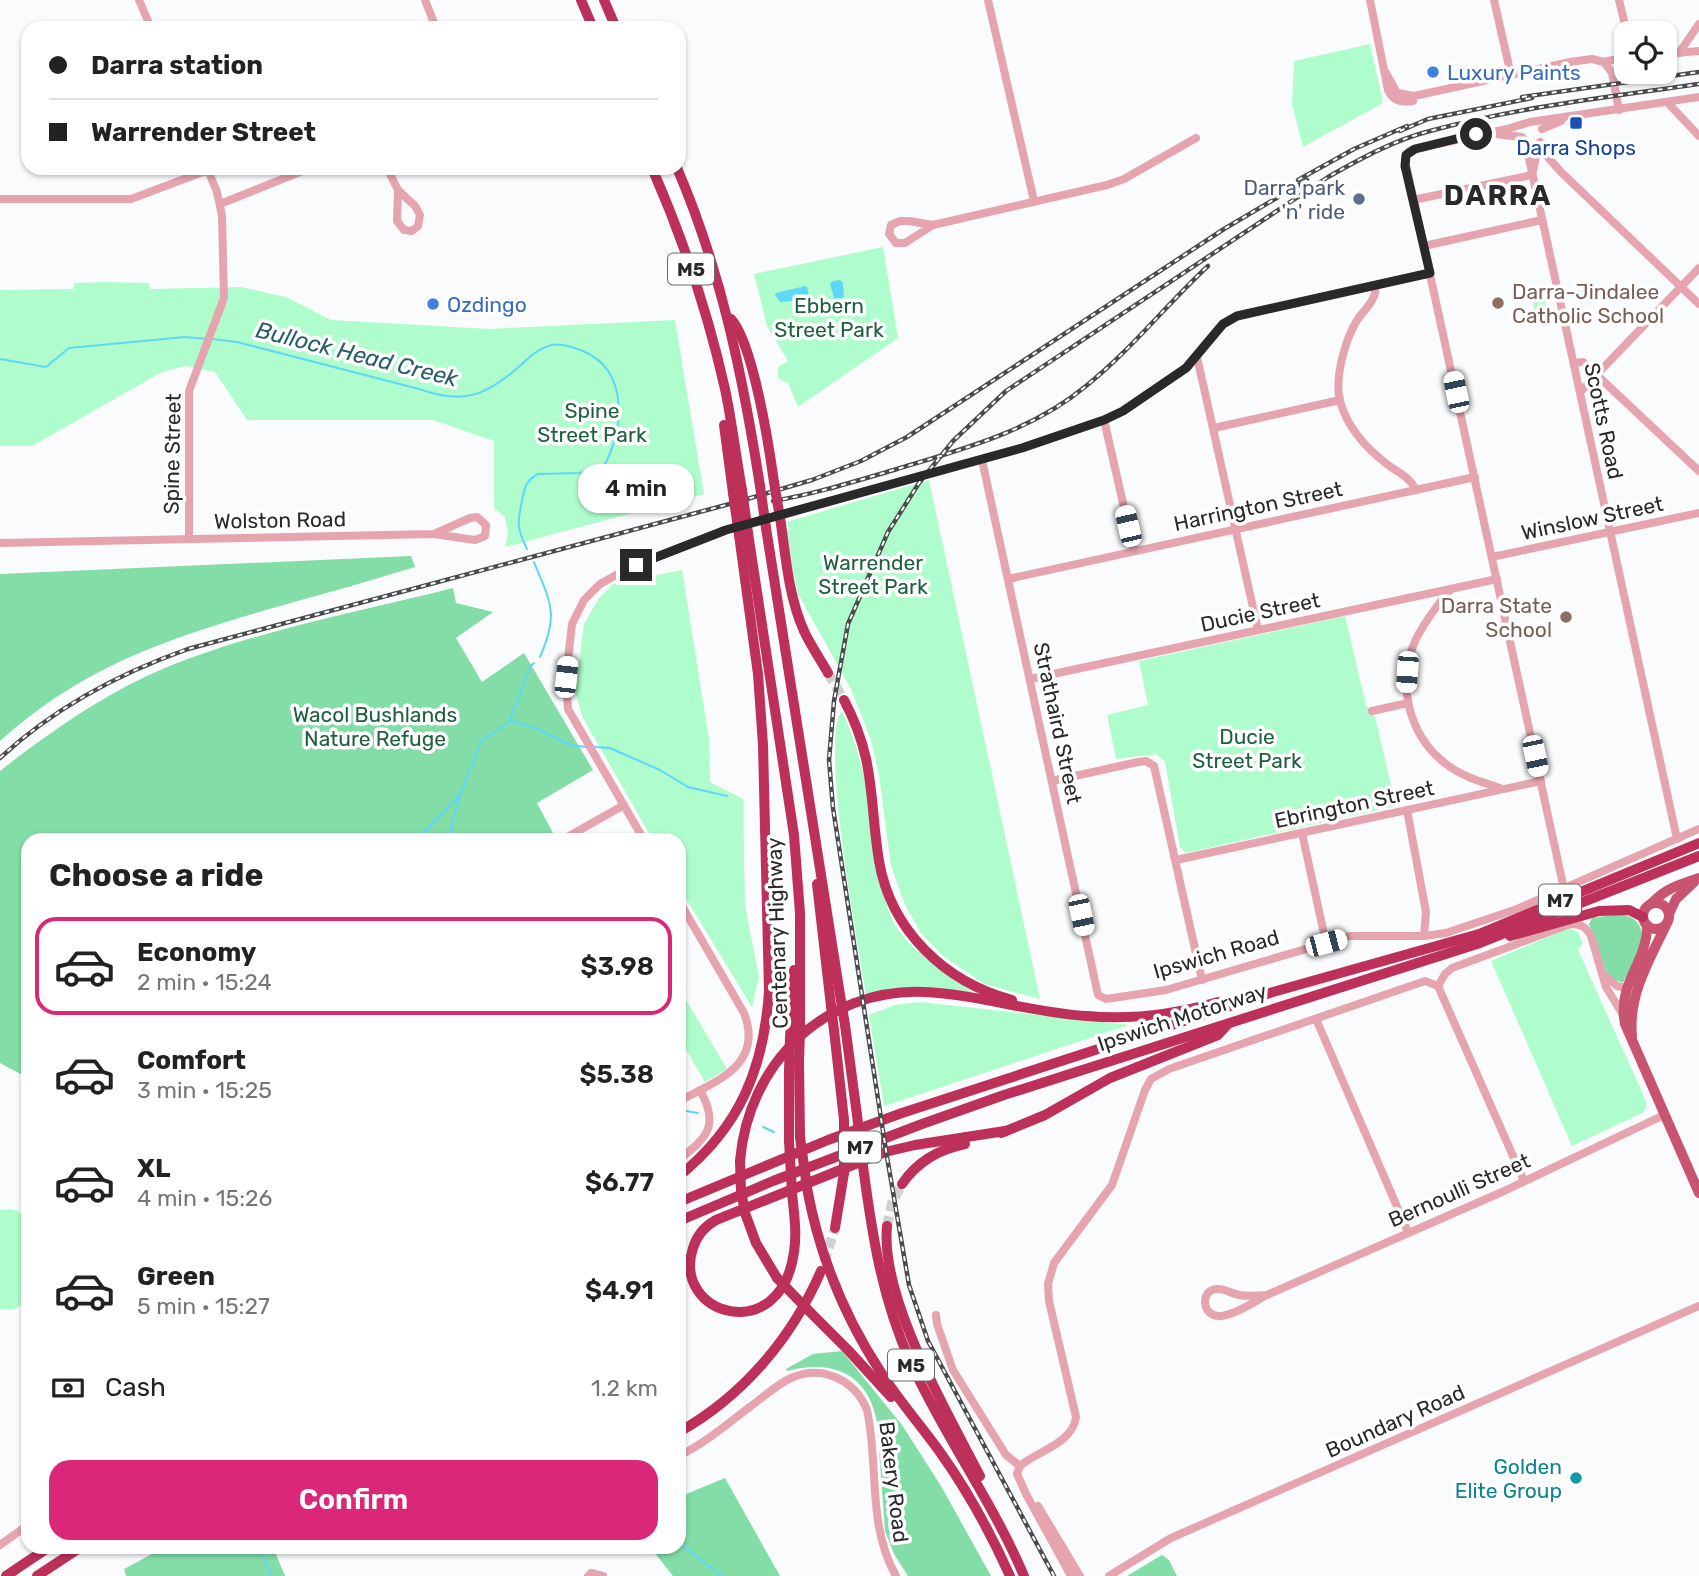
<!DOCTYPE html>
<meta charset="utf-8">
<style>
body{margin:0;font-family:Rubik,sans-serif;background:#f2f2f2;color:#222;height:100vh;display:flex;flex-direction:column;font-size:26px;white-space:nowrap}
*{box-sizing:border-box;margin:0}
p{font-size:23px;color:#767676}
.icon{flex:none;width:38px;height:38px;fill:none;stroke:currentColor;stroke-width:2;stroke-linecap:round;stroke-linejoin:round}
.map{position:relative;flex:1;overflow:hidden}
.details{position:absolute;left:21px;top:833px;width:665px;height:721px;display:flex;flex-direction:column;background:#fff;border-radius:21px;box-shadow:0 2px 5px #0004}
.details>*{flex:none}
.top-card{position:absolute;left:21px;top:21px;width:665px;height:154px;border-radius:21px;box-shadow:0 2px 5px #0004;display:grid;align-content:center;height:154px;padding:0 28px;background:#fff}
.buttons{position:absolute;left:1614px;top:21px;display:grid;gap:14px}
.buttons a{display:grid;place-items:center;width:63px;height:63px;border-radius:14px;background:#fff;box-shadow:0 2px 5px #0004;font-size:35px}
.end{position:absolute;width:32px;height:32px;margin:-16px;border:9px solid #29292a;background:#fff;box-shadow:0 0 0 4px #fff}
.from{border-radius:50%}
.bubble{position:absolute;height:49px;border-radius:21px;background:#fff;box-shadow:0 2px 5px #0004;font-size:23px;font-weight:600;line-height:49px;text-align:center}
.car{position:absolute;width:21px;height:42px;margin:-21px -10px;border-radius:9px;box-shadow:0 0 5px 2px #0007;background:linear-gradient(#fff 24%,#345 0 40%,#fff 0 76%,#345 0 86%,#fff 0)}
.top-card b{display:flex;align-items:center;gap:24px;height:66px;font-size:26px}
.top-card b+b{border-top:2px solid #e0e0e0}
.top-card i{width:18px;height:18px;background:#222}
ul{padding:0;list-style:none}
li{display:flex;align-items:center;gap:21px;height:98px;margin:0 14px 10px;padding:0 14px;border:4px solid transparent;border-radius:21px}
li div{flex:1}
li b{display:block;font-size:26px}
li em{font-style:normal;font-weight:600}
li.selected{border-color:#db2777}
li>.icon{width:63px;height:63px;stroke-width:1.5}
h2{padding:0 28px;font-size:32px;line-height:84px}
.pay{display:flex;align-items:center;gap:18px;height:77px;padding:0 28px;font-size:26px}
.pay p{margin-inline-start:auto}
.primary-button{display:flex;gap:14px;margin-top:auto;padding:14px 28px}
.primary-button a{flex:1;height:80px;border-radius:21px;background:#db2777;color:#fff;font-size:28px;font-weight:600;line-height:80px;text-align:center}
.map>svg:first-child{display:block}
.green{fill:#affdcc}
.forest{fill:#82dda7}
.water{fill:#5ed7f8}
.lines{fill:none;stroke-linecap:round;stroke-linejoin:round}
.stream{stroke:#5ed7f8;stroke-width:2}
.highway-tunnel{stroke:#d0d1d2;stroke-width:10;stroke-dasharray:10 5;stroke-linecap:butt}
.minor{stroke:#e6a4af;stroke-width:8}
.major{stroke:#c95470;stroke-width:10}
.highway{stroke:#bc3059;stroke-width:10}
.rail-casing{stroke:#4a4b4c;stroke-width:4.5}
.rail{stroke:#fff;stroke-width:2;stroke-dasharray:5;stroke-linecap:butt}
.highway-bridge{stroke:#bc3059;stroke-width:10}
.route{stroke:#29292a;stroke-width:9}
.shop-dot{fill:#3f7fe0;stroke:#fff;stroke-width:2.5}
.transit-dot{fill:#1a4fb4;stroke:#fff;stroke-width:2.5}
.service-dot{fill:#5c6f8a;stroke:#fff;stroke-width:2.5}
.education-dot{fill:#8d6e63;stroke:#fff;stroke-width:2.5}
.culture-dot{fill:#0f9aa8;stroke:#fff;stroke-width:2.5}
.labels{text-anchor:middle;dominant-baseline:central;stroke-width:7;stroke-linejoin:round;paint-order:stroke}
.shield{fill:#fff;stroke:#69696a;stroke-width:2}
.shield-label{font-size:19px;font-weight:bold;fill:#29292a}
.shop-label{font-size:21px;fill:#366cbe;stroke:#fff;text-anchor:start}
.transit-label{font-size:21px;fill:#164399;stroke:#fff}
.service-label{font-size:21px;fill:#4e5e75;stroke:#fff;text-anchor:end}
.education-label{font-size:21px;fill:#785e54;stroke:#fff;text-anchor:start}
.park-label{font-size:21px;fill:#1e603d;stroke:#fff}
.street-label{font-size:21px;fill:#29292a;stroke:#fff}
.culture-label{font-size:21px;fill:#0d838f;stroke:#fff;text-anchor:end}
.water-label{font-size:23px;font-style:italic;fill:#2a5d6b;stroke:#fff}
.district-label{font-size:28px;font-weight:bold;letter-spacing:2px;fill:#29292a;stroke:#fff}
</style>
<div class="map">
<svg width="1699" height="1576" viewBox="0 0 1699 1576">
<rect width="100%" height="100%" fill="#fafbfc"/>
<!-- green -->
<g class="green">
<path d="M1370,44L1383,103L1303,147L1292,104L1294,61Z"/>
<path d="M883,247L898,338L798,407L788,383L778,378V367L788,361L767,326L754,274Z"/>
<path d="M106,282L149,283L150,289L241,287L286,297L331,320L490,329L675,320L704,494L505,547L508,533L505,517L494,508V441L433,420H247L215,372L185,366L162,372L32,446H0V290L74,289V283Z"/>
<path d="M1544,296L1549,319L1537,322L1532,299Z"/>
<path d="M929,480L1040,999L984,984L942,955L921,933L905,905L891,866L879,776L871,740L851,689L798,594L785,532L789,530L787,522Z"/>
<path d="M682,570L709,739L710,782L743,799L745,905L759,977L752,1007L679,887V840H653L583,718L575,692L584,624L599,598L613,584Z"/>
<path d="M1345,616L1366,705L1375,717L1396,806L1186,853L1180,847L1165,762L1156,754L1116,759L1107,715L1148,705L1139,661Z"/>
<path d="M842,711C864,757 868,798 875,847C879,874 883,901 895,925C907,948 952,977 973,992C936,989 903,988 866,994C859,952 819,736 842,711Z"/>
<path d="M1569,928L1578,932L1583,943L1578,950L1647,1103L1644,1112L1572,1146L1491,961Z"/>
<path d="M679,988L727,1069L705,1082L679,1037Z"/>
<path d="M920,1002L1129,1025L884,1106L869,1015L895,1005Z"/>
<path d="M10,1209L18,1211L28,1221C28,1238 32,1282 27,1296C24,1308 12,1311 0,1309V1210Z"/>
</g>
<!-- forest -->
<g class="forest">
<path d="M411,556L415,567C373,580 330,592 287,604C176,636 88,662 0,741V574Z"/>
<path d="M453,588L456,603L493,612L456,638L482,682L524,653L593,770L537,803L553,833L542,840H28V1078L0,1063V771C46,735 94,701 147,676C238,634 355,613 453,588Z"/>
<path d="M1619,914C1660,920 1635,960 1623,983L1608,977L1589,924L1592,918Z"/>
<path d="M842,1351L902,1425L941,1486L991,1576H908L894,1554L885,1531L877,1422C868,1373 832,1359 787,1371L786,1369L813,1354Z"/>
<path d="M725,1478L780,1576H673L650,1547H679V1497Z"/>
<path d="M165,1547H273L285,1576H126L124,1569Z"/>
<path d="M1162,1555L1169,1560L1177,1576H1127Z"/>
</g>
<!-- water -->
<g class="water">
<path d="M840,280L843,283L844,297L835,301L830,284L833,281Z"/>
<path d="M805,286L807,287L809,295L801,300L780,302L775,295L776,293Z"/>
</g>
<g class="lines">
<!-- stream -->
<g class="stream">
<path d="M212,339L237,342L419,389C464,405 486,396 521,365C529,357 541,347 552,345C562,343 575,348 583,351C630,371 624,431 603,468L579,473L538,474C525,481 525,487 522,501C517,523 517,529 527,549"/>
<path d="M0,359L46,367L69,348L185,337L207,339"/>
<path d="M534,562C551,604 559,613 540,657"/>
<path d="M510,721L536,728L570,745L586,747"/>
<path d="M595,747L610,748L628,756L660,770L688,787L727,796"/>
<path d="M417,840L461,793L481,741L510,721L529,668L534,663"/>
<path d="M448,840L460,794"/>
<path d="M686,1111L698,1113"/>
<path d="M763,1127L774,1132"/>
<path d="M679,1543L722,1576"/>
<path d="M257,1547L265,1560L271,1576"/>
</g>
<!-- highway-tunnel -->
<g class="highway-tunnel">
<path d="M828,673L844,700"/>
<path d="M887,1226L892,1203L902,1184"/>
<path d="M824,1262L835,1228"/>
</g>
<!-- minor -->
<g class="minor">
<path d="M139,0L151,28"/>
<path d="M425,0L436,28"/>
<path d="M988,0L1034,201"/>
<path d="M1370,0L1388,90C1393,101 1401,103 1413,101"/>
<path d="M1494,0L1511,75"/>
<path d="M1619,0L1627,33"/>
<path d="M1679,53L1699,24"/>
<path d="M1664,54L1699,51"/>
<path d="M1604,62L1612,73L1619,110"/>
<path d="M1386,73L1397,93L1414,96L1570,62L1592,59L1604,62L1626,57"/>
<path d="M1668,103L1699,136"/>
<path d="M1542,129L1561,121"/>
<path d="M1495,134L1522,137"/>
<path d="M1525,140L1677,839"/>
<path d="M1540,142L1546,155L1561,172L1699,304"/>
<path d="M387,168L398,190L415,206L420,215L418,226L412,231L404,230L397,221L398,190"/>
<path d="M1532,175L1539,144"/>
<path d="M0,199H131L208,170"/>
<path d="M1413,200L1532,175"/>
<path d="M220,204L310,168"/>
<path d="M933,225L909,221H900L891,225L889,234L896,243H905L933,225L1107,185L1124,179L1196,138"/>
<path d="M1424,246L1542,220"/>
<path d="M1375,285C1378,300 1363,310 1356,322C1345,341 1334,379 1340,401C1347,427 1367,449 1388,465C1399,473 1410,477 1416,490"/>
<path d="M1197,357L1258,630"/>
<path d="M1574,363L1583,362L1699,471"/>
<path d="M1580,392L1699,268"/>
<path d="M1104,420L1134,551"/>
<path d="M1214,428L1340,400"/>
<path d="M982,460L1098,995L1106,999L1166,990L1350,936H1424L1446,933L1517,909L1699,829"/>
<path d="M189,539V391L224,298L222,216L217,192L207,168"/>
<path d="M0,543L434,534L475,540L485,536L486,525L477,517L470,518L434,534"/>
<path d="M1492,557L1699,513"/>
<path d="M1008,579L1475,477"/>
<path d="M1451,589C1438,604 1426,620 1417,637C1395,681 1408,735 1446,764C1461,776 1481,782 1500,788"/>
<path d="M1030,679L1497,579"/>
<path d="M1372,711L1408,703"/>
<path d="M1052,781L1138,762L1146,761L1154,766L1202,980"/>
<path d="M1407,810L1426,912L1424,936"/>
<path d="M1302,833L1326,943"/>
<path d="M562,840L624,805"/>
<path d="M644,840L568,709L566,677L572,624L584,600L600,584L625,570L725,530L1022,448L1104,420L1123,411L1187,368L1223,324L1237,316L1430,273"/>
<path d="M1176,860L1541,781"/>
<path d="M1564,889L1405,160L1409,151L1414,149L1507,129L1530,122L1699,97"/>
<path d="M679,901L744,1013C764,1065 717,1081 679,1101"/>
<path d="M1604,975L1617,986L1626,988L1630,984"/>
<path d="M1438,986L1445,974L1452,968L1570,924C1581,924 1586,927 1591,936L1606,987L1623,1015"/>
<path d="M1438,986L1524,1181"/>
<path d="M1316,1019L1408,1232"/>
<path d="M679,1160C707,1137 720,1126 700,1090"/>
<path d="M1267,1295C1257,1295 1248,1297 1239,1295C1232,1294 1224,1288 1217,1289C1199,1290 1202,1318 1221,1316C1237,1314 1253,1302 1267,1295L1502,1192L1664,1115"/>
<path d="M936,1315L937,1324L953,1370L1006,1455L1020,1466"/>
<path d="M679,1456C707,1442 731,1421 755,1403C767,1394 778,1384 791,1378C822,1364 855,1380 867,1410C879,1465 867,1525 896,1576"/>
<path d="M1020,1466C1039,1450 1072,1444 1076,1417L1049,1301L1048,1284L1054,1263L1112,1185L1145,1090L1151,1079L1169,1069L1425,981L1438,986"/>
<path d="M1020,1466L1017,1474L1026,1494L1071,1576"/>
<path d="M1038,1506L1080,1576"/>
<path d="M0,1545L28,1525"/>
<path d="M588,1576L591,1573L603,1576"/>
<path d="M1109,1576L1171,1538L1699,1306"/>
</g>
<!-- major -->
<g class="major">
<circle cx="1656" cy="916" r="13"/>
<path d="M1652,903C1666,888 1681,884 1699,878"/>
<path d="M1669,914L1676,899L1694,882"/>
<path d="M1647,925C1648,963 1617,981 1625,1024L1699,1193"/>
<path d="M1632,1036C1628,995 1649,961 1666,925"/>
</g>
<!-- highway -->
<g class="highway">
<path d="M581,0L593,28"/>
<path d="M604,0L616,28"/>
<path d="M652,168C683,239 708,313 725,389C732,422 736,457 742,490"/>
<path d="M677,168C721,270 743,377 760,486"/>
<path d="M731,319C753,343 769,446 774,482"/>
<path d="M724,425L733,493"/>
<path d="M781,524C786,560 789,597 804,631C811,646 820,659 828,673"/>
<path d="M766,528L841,1001"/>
<path d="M748,533L794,835L800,913V1029"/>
<path d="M844,700C876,760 869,799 879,861C891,931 945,982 1012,1000"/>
<path d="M817,884L831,1006"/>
<path d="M1510,936L1599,911L1629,910L1643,917"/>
<path d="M845,1025L857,1115"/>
<path d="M834,1030L844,1120"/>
<path d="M790,1038L794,970"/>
<path d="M799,1062L800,1137"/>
<path d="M789,1071V1141"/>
<path d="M1001,1133L1045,1115L1110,1078L1218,1035L1228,1024"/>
<path d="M740,1161C748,1064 824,988 924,992C978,994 1032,1013 1087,1016C1131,1020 1176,1014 1218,1002"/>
<path d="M863,1166C872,1234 882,1300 911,1363C944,1436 993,1502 1024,1576"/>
<path d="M679,1176C740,1127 764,1068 769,991L763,745L758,674L739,535"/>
<path d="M902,1184C917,1162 940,1149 965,1144"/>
<path d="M807,1188C819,1254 845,1318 882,1374C900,1402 923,1428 942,1455C969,1493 991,1534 1010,1576"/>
<path d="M792,1193C794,1213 797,1233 794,1252C781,1348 671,1315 693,1248C697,1235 705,1226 716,1220L885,1152L915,1145L1005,1131"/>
<path d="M679,1202L828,1140L902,1113L1273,992L1479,934L1699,843"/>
<path d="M745,1213L756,1243L777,1278"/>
<path d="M679,1221L773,1181L922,1124L1004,1095L1477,944L1699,856"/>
<path d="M887,1226C880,1298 947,1412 980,1476"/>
<path d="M835,1228L844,1173"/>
<path d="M809,1311L848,1350L891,1397"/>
<path d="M679,1432C743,1396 792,1338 821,1271"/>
<path d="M6,1576L49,1547"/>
<path d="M37,1576L81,1547"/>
</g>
<!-- rail casing -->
<g class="rail-casing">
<g id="rail">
<path d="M1522,97L1699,72"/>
<path d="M1400,131L1428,119L1532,98"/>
<path d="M1298,180L1354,149L1407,126"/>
<path d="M773,501C815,494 856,481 897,469C963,449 1032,431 1086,386C1131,350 1166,305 1208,266"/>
<path d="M0,758C54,708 120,673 188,649L737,502L812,480L861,461L907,437L1224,229L1307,180"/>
<path d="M1054,1576L928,1341L909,1285L887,1157L833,808L829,760L834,701L848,624L888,532L919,483L953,441L1006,391L1328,177C1360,159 1394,140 1430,131C1518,107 1609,97 1699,84"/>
</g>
</g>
<!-- rail -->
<use href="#rail" class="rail"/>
<!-- highway-bridge -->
<g class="highway-bridge">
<path d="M774,482L781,524"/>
<path d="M760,486L766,528"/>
<path d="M742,490L748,533"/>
<path d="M733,493L739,535"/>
<path d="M841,1001L845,1025"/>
<path d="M831,1006L834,1030"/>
<path d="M799,1062L800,1029"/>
<path d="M789,1071L790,1038"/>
<path d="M857,1115L863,1166"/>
<path d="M800,1137L807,1188"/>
<path d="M789,1141L792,1193"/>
<path d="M740,1161L741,1190L745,1213"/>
<path d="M844,1173V1120"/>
<path d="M777,1278L809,1311"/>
</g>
</g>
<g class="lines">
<!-- route -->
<path class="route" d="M636,565L726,530L1022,448L1104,420L1123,411L1186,368L1223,324L1237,316L1430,273L1405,166L1406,155L1415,149L1476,134"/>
</g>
<!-- markers -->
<g class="shop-dot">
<circle cx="1433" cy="72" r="7"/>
<circle cx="433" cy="304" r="7"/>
</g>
<rect class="transit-dot" x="1569" y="116" width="14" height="14" rx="3.5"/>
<circle class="service-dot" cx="1359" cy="199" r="7"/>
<g class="education-dot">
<circle cx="1498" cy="303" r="7"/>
<circle cx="1566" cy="617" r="7"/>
</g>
<circle class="culture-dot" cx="1576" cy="1478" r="7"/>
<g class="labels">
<!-- shield labels -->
<g class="shield">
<rect x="668" y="253.5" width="46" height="31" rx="5"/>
<rect x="1539" y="884.5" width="42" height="31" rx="5"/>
<rect x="839" y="1131.5" width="42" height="31" rx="5"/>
<rect x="888" y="1349.5" width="46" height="31" rx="5"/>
</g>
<g class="shield-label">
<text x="691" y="269">M5</text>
<text x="1560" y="900">M7</text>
<text x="860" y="1147">M7</text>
<text x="911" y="1365">M5</text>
</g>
<!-- shop labels -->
<g class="shop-label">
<text x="1447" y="72">Luxury Paints</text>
<text x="447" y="304">Ozdingo</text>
</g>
<!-- transit labels -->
<g class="transit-label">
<text x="1576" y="147">Darra Shops</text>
</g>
<!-- service labels -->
<g class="service-label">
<text x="1345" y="187">Darra park<tspan x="1345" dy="24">'n' ride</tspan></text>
</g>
<!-- education labels -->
<g class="education-label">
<text x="1512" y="291">Darra-Jindalee<tspan x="1512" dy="24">Catholic School</tspan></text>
<text x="1552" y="605" text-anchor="end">Darra State<tspan x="1552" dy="24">School</tspan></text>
</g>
<!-- park labels -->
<g class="park-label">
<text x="829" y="305">Ebbern<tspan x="829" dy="24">Street Park</tspan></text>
<text x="592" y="410">Spine<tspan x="592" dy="24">Street Park</tspan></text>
<text x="873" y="562">Warrender<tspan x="873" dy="24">Street Park</tspan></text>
<text x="375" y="714">Wacol Bushlands<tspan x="375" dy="24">Nature Refuge</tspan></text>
<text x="1247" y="736">Ducie<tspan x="1247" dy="24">Street Park</tspan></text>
</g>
<!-- street labels -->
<g class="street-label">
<text transform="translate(1604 421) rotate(78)">Scotts Road</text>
<text transform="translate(172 454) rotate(-89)">Spine Street</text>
<text transform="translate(1258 506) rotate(-12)">Harrington Street</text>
<text transform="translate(1592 518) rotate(-12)">Winslow Street</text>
<text transform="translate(280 520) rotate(-1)">Wolston Road</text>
<text transform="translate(1260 612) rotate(-12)">Ducie Street</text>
<text transform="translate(1058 723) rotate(78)">Strathaird Street</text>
<text transform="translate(1354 804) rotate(-12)">Ebrington Street</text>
<text transform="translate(777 933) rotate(-92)">Centenary Highway</text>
<text transform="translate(1216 954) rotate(-16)">Ipswich Road</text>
<text transform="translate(1182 1017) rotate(-18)">Ipswich Motorway</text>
<text transform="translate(1459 1190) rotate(-24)">Bernoulli Street</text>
<text transform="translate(1395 1421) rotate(-24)">Boundary Road</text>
<text transform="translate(894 1482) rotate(83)">Bakery Road</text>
</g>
<!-- culture labels -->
<g class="culture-label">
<text x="1562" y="1466">Golden<tspan x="1562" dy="24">Elite Group</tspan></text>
</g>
<!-- water labels -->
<g class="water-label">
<text transform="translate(357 354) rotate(14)">Bullock Head Creek</text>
</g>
<!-- district labels -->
<g class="district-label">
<text x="1498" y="195">DARRA</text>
</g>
</g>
</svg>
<div class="buttons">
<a><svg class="icon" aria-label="locate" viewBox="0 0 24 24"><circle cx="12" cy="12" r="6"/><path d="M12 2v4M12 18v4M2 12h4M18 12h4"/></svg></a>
</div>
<i class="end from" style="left:1476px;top:134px"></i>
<i class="end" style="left:636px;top:565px"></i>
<div class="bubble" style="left:578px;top:464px;width:116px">4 min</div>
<i class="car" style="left:1456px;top:392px;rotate:348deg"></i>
<i class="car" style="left:1128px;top:526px;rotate:347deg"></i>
<i class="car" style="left:1407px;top:672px;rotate:184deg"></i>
<i class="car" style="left:566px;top:677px;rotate:6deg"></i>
<i class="car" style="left:1535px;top:756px;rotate:168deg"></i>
<i class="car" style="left:1081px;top:915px;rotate:168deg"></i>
<i class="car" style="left:1326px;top:943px;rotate:75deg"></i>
<div class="top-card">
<b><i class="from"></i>Darra station</b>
<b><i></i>Warrender Street</b>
</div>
<section class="details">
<h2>Choose a ride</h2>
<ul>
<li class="selected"><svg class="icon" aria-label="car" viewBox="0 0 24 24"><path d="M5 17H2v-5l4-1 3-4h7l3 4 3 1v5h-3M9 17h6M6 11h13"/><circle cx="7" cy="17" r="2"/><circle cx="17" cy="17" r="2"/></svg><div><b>Economy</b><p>2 min · 15:24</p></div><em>$3.98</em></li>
<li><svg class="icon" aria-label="car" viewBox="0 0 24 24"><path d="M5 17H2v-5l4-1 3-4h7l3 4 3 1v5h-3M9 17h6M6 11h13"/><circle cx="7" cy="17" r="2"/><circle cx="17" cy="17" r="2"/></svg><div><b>Comfort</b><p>3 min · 15:25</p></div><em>$5.38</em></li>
<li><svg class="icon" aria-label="car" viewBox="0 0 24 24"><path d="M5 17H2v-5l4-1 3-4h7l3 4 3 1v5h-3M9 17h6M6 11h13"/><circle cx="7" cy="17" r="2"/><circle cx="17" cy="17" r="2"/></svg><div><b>XL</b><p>4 min · 15:26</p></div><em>$6.77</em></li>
<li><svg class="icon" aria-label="car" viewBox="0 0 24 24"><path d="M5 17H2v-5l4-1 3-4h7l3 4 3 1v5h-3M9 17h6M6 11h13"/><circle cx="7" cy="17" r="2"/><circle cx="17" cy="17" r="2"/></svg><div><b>Green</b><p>5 min · 15:27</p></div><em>$4.91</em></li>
</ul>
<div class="pay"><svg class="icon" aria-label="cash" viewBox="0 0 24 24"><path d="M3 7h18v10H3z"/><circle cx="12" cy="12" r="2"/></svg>Cash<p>1.2 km</p></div>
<div class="primary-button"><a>Confirm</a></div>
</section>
</div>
